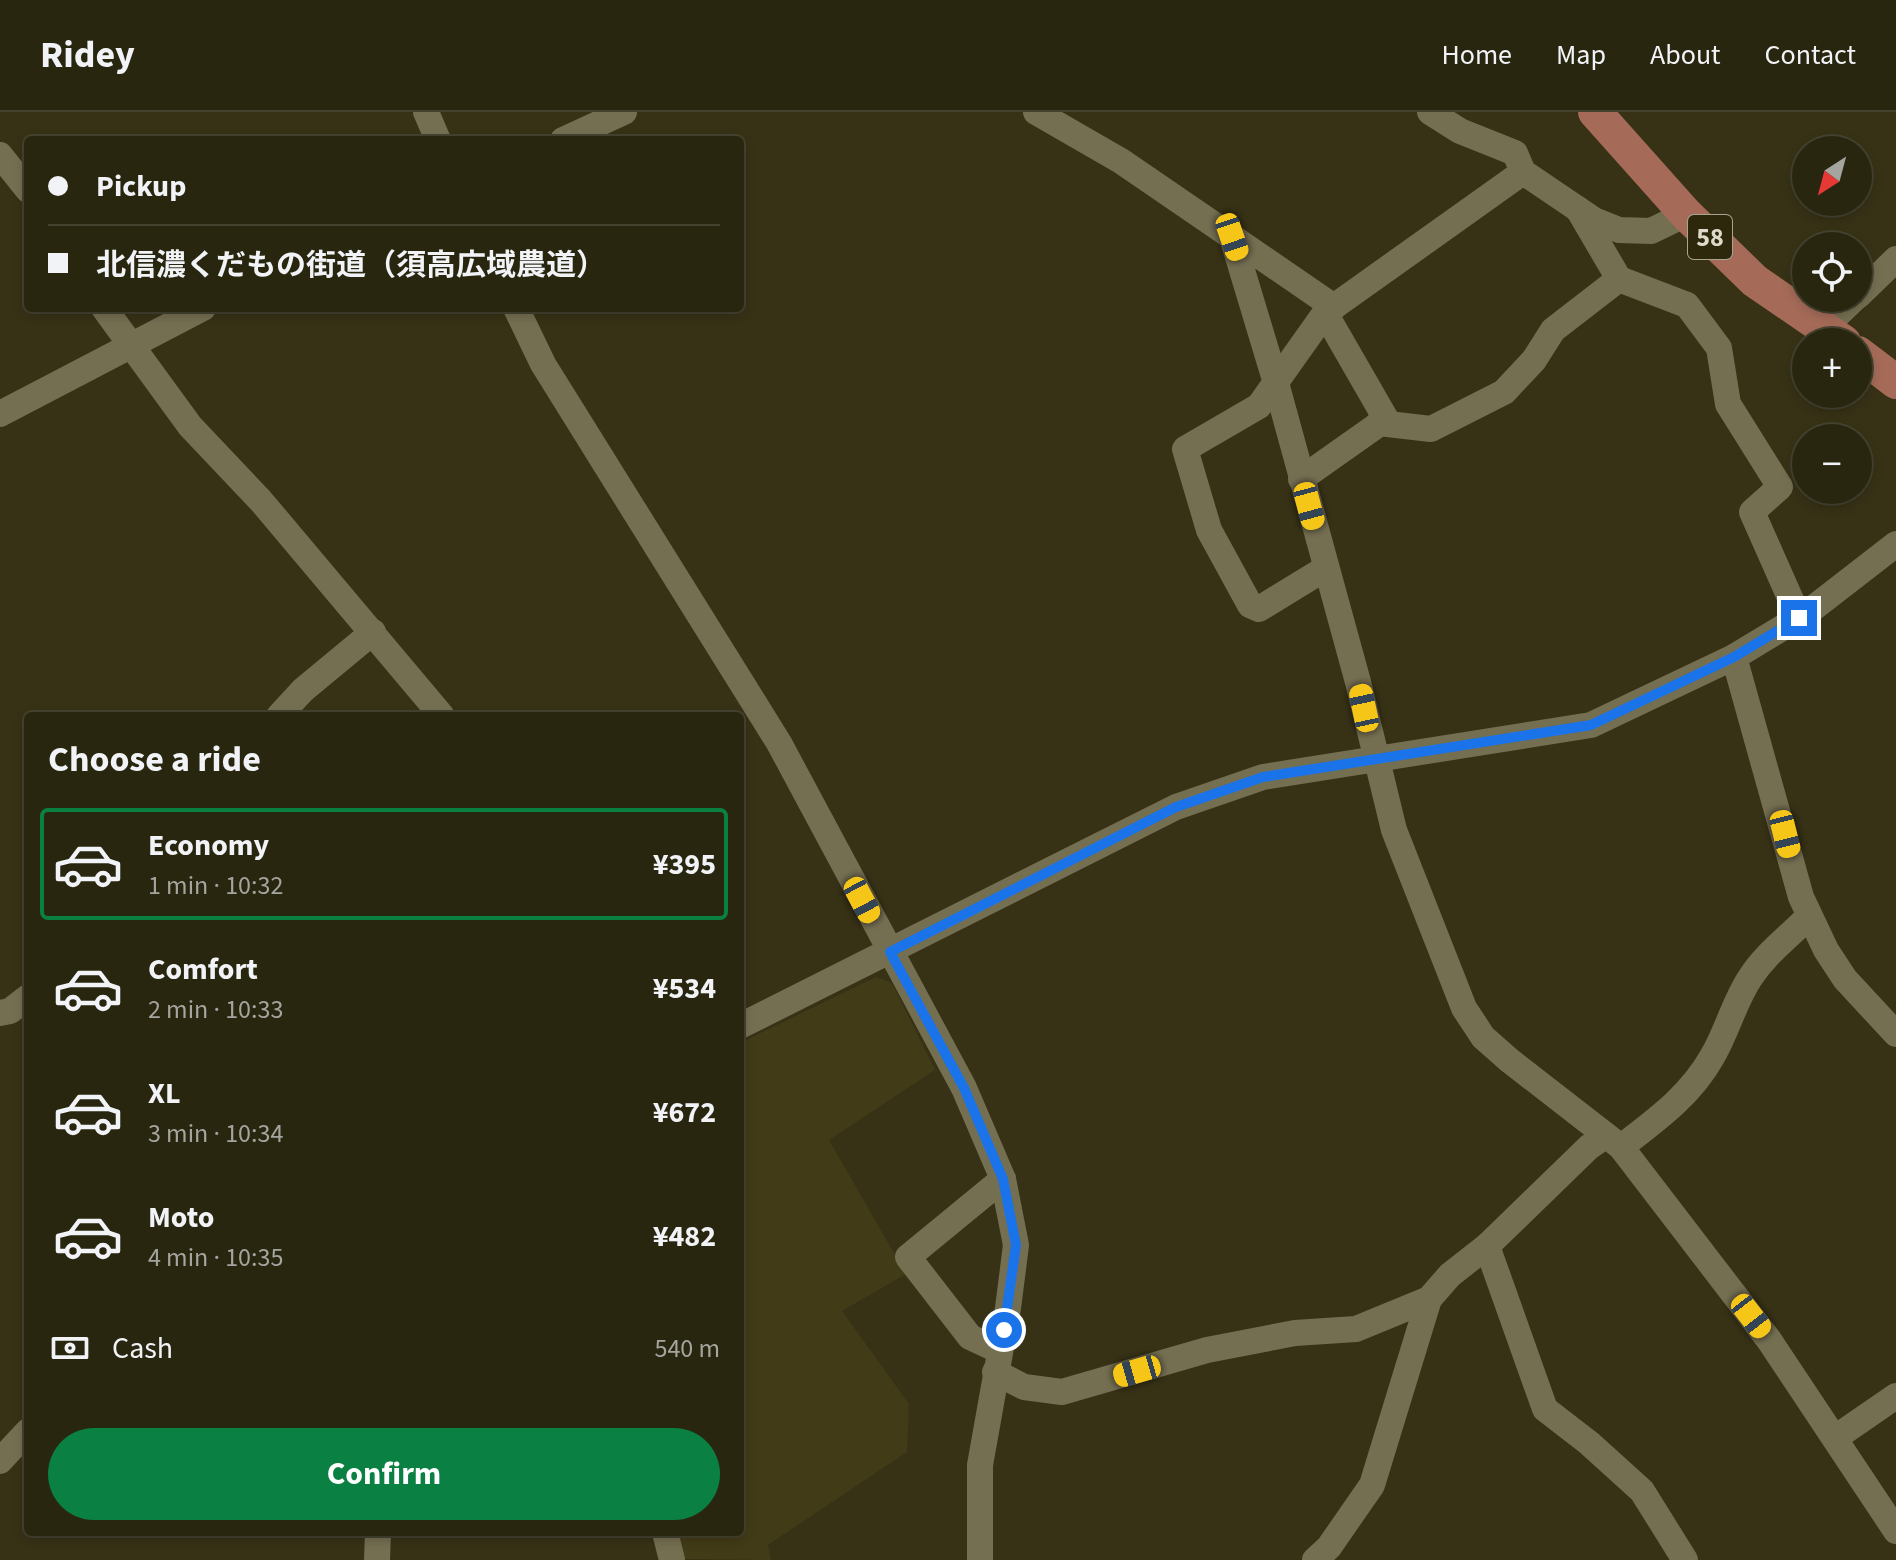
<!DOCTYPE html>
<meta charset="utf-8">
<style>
body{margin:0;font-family:"Source Sans 3","Noto Sans JP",sans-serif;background:#35321e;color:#f1f3f6;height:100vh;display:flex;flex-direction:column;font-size:30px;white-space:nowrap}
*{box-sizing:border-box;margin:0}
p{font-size:26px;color:#a5a59f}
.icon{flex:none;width:44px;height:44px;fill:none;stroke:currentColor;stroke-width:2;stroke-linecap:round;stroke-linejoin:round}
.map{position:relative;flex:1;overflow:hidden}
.sheet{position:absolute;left:24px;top:600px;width:720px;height:824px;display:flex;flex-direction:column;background:#292610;border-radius:8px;box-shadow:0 4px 12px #0003,0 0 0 2px #454330}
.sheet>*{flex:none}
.hud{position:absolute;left:24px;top:24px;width:720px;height:176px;border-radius:8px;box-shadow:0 4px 12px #0003,0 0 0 2px #454330;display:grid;align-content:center;height:176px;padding:0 24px;background:#292610}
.needle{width:52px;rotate:216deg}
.controls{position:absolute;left:1792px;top:24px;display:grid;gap:16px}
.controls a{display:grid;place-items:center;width:80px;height:80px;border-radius:50%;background:#292610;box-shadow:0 4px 12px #0003,0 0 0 2px #454330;font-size:40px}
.end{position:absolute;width:36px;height:36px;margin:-18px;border:10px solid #1a73e8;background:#fff;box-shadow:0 0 0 4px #fff}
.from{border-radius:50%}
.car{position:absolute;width:24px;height:48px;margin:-24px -12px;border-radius:10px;box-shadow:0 0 6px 2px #0007;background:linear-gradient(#f5c518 24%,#345 0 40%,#f5c518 0 76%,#345 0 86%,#f5c518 0)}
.hud b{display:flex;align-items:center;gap:28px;height:76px;font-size:30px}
.hud b+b{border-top:2px solid #454330}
.hud i{width:20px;height:20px;background:#f1f3f6}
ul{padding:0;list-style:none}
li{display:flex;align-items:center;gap:24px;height:112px;margin:0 16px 12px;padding:0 8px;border:4px solid transparent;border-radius:8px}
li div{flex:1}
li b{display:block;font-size:30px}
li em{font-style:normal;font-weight:700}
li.selected{border-color:#0b8043}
li>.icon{width:72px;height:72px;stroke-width:1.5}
h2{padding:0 24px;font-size:36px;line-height:96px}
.pay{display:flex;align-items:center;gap:20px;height:88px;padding:0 24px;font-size:30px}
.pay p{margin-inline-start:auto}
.action{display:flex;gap:16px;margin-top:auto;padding:16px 24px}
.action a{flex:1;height:92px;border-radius:48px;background:#0b8043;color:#fff;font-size:32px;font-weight:700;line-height:92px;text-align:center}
header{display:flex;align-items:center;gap:48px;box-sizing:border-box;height:112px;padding:0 40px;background:#292610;border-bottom:2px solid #454330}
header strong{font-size:38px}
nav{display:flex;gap:44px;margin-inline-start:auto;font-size:28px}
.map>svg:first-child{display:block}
.built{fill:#423b17}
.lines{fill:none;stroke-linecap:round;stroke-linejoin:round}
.minor{stroke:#756f52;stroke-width:26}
.major{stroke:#a56b58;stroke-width:34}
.route{stroke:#1a73e8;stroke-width:10}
.labels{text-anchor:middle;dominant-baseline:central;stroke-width:6;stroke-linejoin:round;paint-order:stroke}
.shield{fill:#2d280c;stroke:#a8a591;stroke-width:2}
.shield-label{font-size:26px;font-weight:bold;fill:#dddaca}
</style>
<header>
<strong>Ridey</strong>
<nav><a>Home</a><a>Map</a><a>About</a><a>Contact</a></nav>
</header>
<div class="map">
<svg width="1896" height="1448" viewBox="0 0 1896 1448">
<rect width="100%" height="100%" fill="#373216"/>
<!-- built -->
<path class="built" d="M876,865L892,871L935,958L829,1028L906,1162L842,1199L909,1292L907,1340L768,1433L771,1448L681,1447L676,1420H740V931Z"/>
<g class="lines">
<!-- minor -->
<g class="minor">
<path d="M426,0L438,28"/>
<path d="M1036,0L1121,49L1232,125L1276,271L1358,570L1394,718L1464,896L1483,925L1509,948L1621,1035L1769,1228L1896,1419"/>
<path d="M1430,0L1460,19L1515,41L1523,60L1594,108L1619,118L1651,119L1686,102"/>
<path d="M563,28L624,0"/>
<path d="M0,43L28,78"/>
<path d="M1232,125L1334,195"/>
<path d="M1619,167L1687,193L1719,236L1728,292L1780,375L1752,400L1799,506"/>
<path d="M1858,184L1896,147"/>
<path d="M104,196L190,314L261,389L442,604"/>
<path d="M516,196L543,252L779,631L964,976L1003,1067L1016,1133L1008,1196L980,1353V1448"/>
<path d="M1825,215L1855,186"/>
<path d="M0,302L203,196"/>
<path d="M1379,311L1431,317L1504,280L1534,248L1553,218L1619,167L1578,97"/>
<path d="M1301,367L1386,307L1325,201"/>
<path d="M1326,456L1259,497L1250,493L1209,418L1185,337L1259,294L1325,201L1523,60"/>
<path d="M1734,545L1801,785L1826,838L1845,867L1896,922"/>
<path d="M279,604L303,578L373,520"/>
<path d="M0,901L10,899L28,885"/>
<path d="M740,914L1176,695L1263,665L1591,613L1734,545L1807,501L1896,432"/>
<path d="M1621,1035C1656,1008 1690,984 1712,945C1727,920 1734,890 1750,866C1766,841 1789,825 1809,804"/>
<path d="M1487,1134L1545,1297L1589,1331L1642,1379L1685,1448"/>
<path d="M1000,1239L970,1225L908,1145L1003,1067"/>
<path d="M995,1260L1024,1275L1062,1280L1207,1238L1295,1221L1356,1217L1429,1187L1450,1163L1487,1134L1589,1035L1605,1024"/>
<path d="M1835,1326L1896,1284"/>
<path d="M0,1349L28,1319"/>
<path d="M665,1420L672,1448"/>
<path d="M377,1448L378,1420"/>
<path d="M1315,1448L1329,1435L1372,1373L1429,1187"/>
</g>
<!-- major -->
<g class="major">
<path d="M1595,0L1686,102L1755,169L1844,230"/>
<path d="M1858,241L1896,270"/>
</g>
</g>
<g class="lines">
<!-- route -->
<path class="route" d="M1004,1218L1016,1133L1003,1067L964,976L890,840L1176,695L1263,665L1591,613L1734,545L1799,506"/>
</g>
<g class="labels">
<!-- shield labels -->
<rect class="shield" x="1688" y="103" width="44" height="44" rx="6"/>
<g class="shield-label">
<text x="1710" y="125">58</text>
</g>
</g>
</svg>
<div class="controls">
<a><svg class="needle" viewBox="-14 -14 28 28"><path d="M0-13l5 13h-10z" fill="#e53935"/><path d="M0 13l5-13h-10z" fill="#a5a59f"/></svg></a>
<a><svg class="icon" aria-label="locate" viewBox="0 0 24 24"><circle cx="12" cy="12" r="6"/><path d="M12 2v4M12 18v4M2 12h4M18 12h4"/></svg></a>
<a>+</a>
<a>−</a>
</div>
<i class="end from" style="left:1004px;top:1218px"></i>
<i class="end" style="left:1799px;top:506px"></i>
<i class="car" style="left:1232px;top:125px;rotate:161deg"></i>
<i class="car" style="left:1309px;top:394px;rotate:165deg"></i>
<i class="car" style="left:1364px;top:596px;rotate:348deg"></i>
<i class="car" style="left:1785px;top:722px;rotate:166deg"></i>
<i class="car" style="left:862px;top:788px;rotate:152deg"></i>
<i class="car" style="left:1751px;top:1204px;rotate:142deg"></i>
<i class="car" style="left:1137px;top:1259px;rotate:254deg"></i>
<div class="hud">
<b><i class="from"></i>Pickup</b>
<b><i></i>北信濃くだもの街道（須高広域農道）</b>
</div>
<section class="sheet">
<h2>Choose a ride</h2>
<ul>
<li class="selected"><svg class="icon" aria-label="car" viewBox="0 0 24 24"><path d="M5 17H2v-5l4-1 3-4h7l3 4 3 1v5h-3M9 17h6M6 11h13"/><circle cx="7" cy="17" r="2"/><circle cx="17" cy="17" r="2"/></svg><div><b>Economy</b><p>1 min · 10:32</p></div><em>¥395</em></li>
<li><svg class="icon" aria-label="car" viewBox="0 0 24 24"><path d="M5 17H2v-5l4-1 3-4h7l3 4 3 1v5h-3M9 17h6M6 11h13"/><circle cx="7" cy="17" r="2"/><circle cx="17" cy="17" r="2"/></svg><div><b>Comfort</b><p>2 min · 10:33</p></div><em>¥534</em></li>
<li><svg class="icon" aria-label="car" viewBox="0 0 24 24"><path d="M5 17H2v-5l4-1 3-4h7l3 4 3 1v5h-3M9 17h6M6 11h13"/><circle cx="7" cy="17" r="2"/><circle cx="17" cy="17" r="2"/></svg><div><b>XL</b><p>3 min · 10:34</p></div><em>¥672</em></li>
<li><svg class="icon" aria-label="car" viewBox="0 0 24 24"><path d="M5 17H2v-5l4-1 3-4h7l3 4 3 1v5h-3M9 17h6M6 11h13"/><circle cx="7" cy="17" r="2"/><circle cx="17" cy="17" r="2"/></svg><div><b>Moto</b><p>4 min · 10:35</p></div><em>¥482</em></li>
</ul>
<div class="pay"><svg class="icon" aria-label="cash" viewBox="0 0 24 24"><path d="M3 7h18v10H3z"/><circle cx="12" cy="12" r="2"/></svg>Cash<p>540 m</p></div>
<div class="action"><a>Confirm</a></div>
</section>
</div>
